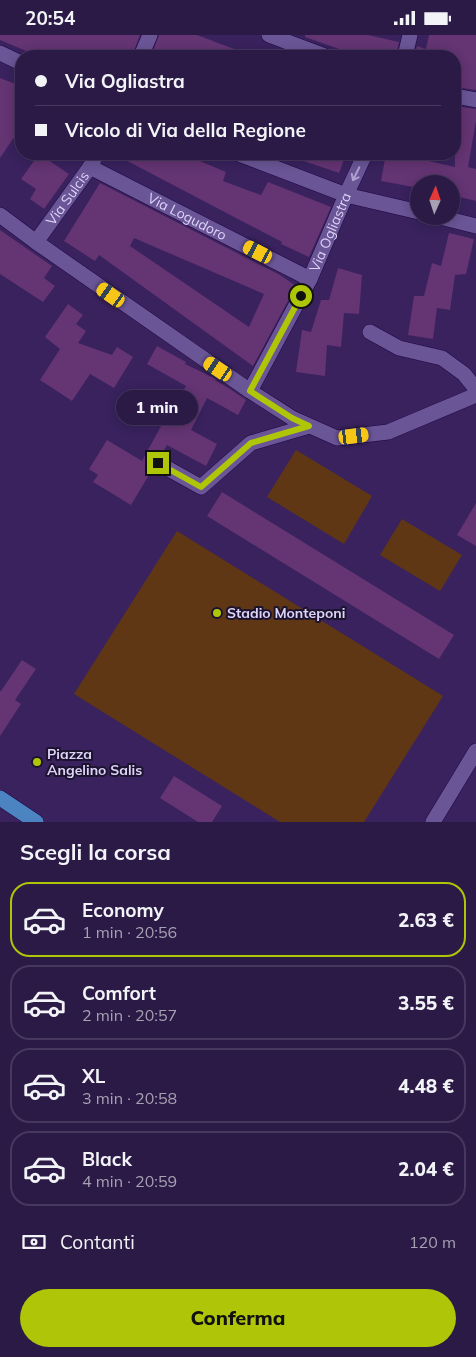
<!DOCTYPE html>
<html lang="it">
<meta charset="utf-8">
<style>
body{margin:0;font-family:Mulish,sans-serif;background:#33234d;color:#f1f3f6;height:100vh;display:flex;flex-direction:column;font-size:19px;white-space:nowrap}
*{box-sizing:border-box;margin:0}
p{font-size:16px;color:#a6a1b3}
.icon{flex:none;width:28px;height:28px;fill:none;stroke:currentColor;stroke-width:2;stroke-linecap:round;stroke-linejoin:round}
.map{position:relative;height:787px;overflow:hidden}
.details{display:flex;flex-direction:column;background:#2b1a46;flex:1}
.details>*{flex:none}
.hud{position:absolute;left:15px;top:15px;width:446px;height:110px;border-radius:20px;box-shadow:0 2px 12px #0003,0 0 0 1px #47385f;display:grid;align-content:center;height:110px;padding:0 20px;background:#2b1a46}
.needle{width:32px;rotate:3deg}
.fabs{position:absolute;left:410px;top:140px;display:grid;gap:10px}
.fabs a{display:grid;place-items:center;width:50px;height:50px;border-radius:50%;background:#2b1a46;box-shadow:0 2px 12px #0003,0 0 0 1px #47385f;font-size:25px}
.end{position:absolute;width:22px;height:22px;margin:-11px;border:6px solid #afc507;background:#111;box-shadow:0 0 0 2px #111}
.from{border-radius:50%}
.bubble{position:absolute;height:35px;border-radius:18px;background:#2b1a46;box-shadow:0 2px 12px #0003,0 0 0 1px #47385f;font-size:16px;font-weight:800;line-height:35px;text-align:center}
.car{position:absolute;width:15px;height:30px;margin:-15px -8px;border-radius:6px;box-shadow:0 0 4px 1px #0007;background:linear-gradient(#f5c518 24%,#345 0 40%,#f5c518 0 76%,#345 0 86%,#f5c518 0)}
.hud b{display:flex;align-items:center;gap:18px;height:48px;font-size:19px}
.hud b+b{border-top:1px solid #47385f}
.hud i{width:12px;height:12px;background:#f1f3f6}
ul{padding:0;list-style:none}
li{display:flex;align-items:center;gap:15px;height:75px;margin:0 10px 8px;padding:0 10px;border:2px solid #47385f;border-radius:20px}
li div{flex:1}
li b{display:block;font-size:19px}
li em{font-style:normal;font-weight:800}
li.current{border-color:#afc507}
li>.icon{width:45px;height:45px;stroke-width:1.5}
h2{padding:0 20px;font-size:22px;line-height:60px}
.pay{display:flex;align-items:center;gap:12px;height:55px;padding:0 20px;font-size:19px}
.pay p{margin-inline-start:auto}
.primary-button{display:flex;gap:10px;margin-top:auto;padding:10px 20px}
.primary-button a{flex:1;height:58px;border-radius:30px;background:#afc507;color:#111;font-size:20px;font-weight:800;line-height:58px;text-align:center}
.status{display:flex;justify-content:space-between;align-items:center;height:35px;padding:0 25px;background:#2b1a46;direction:ltr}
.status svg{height:14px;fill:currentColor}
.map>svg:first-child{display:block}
.green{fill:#603714}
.building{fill:#643473;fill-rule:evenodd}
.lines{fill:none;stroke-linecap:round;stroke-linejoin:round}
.minor-casing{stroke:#210542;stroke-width:16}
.major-casing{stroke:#210542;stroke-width:16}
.minor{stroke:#6a5596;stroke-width:15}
.major{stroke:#4c84c2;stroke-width:15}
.oneway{stroke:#b0a1d1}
.route{stroke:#afc507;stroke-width:6}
.poi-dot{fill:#afc507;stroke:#1c132e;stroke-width:2}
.labels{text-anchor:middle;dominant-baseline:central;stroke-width:4;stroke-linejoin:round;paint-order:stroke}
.street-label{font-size:14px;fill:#ded4f9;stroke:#1c132e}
.poi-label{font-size:14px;font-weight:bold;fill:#ded4f9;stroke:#1c132e;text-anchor:start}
</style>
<div class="status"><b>20:54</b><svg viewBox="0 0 49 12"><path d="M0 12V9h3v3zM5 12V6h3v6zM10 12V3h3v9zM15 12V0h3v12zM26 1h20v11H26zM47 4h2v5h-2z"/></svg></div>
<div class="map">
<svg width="476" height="787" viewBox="0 0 476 787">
<rect width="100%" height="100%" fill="#39225e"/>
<!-- green -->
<g class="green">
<path d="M296,415L372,461L344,509L267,462Z"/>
<path d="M402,484L462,520L440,556L380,520Z"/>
<path d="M177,496L443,661L364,787H280L74,659Z"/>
</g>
<!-- building -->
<g class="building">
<path d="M0,0H140L132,21H38L0,5Z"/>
<path d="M159,0H197L250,20L249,21H151Z"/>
<path d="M305,0H368L399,7L396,21H359L305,2Z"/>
<path d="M429,0H476V55L455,52V21H415L417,11L426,14Z"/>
<path d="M0,43L21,51V92L0,123Z"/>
<path d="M455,71L476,74V86L468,132L476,134V166L451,160V149H419V153L381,146L386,119H406V121L455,132Z"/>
<path d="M39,119L69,139L44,174L30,164L36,154L21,144Z"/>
<path d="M114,119H183L226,137L223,146L261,160L268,147L331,172L309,222L281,209L282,207Z"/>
<path d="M289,119H346L339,138L289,121Z"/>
<path d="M100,148L280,240L296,251L253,331L99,220L95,226L64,206ZM134,203L264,259L249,292L130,211Z"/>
<path d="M0,195L52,231L44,243L55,251L43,267L0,239Z"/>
<path d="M449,198L474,204L466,239L455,240L450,275L437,273L433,304L408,300L414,261H424L432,228L441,231Z"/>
<path d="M338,233L362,240L359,279L344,278L341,312L327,310L325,341L296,337L302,295L311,297L321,265H329Z"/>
<path d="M68,269L83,280L76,289L86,296L78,308L112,320L117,312L133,322L114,353L90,339L72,366L40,345L60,314L45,302Z"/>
<path d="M157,311L186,327L185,329L216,344L215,345L230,354L246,365L238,380L207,363L191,395L217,409L206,431L167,410L162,419L154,420L150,423L149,429L152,435L131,470L93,447L98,440L89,434L107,405L142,426L166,382L186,351L147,329Z"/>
<path d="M222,457L454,600L439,624L207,481Z"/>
<path d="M476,468V511L457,500Z"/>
<path d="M22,625L36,634L15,665L21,669L0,701V656H1Z"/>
<path d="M174,741L222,771L212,787H198L160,763Z"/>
</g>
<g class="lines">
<!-- minor casing -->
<g class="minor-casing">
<g id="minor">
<path d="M269,0L325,21"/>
<path d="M0,18L21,28"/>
<path d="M141,21L150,0"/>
<path d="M405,21L410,0"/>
<path d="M455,61L476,65"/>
<path d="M239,119L346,160L419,177"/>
<path id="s1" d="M90,132L310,244"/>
<path d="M0,180L36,207L250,356L292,383L337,403L388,397L476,360"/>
<path d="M436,181L476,191"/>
<path id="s2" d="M36,207L90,132L97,119"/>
<path d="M370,297L399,313L442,323L464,339L476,354"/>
<path id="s3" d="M250,356L310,244L346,160L365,119"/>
<path d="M158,428L201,452L251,408L309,391"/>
<path d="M433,787L476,716"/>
</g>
</g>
<!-- major casing -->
<g class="major-casing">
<path id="major" d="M0,763L36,787"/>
</g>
<!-- minor -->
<use href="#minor" class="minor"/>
<!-- major -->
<use href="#major" class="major"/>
</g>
<!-- one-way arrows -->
<defs><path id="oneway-shaft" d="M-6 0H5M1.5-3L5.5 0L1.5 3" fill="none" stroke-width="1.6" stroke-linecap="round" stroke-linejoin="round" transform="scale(1.25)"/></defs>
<use class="oneway" href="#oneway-shaft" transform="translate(356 139) rotate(116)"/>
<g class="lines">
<!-- route -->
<path class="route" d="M158,428L201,452L251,408L309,391L292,383L250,356L301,261"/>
</g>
<!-- markers -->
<g class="poi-dot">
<circle cx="217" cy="578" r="5"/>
<circle cx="37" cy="727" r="5"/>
</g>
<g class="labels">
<!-- street labels -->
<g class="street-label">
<text stroke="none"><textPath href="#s2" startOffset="54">Via Sulcis</textPath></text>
<text stroke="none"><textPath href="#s1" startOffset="109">Via Logudoro</textPath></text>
<text stroke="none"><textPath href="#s3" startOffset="178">Via Ogliastra</textPath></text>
</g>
<!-- poi labels -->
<g class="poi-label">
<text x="227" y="578">Stadio Monteponi</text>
<text x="47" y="719">Piazza<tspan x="47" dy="16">Angelino Salis</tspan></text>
</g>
</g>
</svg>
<div class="fabs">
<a><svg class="needle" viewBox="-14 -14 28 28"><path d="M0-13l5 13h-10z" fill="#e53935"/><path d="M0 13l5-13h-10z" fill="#a6a1b3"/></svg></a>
</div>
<i class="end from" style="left:301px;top:261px"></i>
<i class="end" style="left:158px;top:428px"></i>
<div class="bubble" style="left:116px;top:355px;width:82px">1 min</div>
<i class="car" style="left:258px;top:217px;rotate:297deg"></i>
<i class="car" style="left:111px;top:260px;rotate:305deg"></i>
<i class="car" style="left:218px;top:334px;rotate:304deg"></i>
<i class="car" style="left:354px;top:401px;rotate:83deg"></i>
<div class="hud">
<b><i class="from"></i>Via Ogliastra</b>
<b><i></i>Vicolo di Via della Regione</b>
</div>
</div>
<section class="details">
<h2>Scegli la corsa</h2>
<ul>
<li class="current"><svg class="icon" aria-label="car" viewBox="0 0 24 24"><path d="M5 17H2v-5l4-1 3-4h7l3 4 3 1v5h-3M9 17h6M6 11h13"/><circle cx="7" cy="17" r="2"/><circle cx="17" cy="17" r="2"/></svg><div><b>Economy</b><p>1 min · 20:56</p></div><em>2.63 €</em></li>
<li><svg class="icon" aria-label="car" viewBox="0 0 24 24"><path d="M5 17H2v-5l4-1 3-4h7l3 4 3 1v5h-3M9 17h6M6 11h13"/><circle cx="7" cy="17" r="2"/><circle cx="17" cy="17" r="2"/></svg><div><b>Comfort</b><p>2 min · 20:57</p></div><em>3.55 €</em></li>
<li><svg class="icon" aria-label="car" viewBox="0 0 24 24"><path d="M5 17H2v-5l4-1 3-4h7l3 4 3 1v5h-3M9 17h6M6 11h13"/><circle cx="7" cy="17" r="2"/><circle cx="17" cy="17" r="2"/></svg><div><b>XL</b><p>3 min · 20:58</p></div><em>4.48 €</em></li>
<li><svg class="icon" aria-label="car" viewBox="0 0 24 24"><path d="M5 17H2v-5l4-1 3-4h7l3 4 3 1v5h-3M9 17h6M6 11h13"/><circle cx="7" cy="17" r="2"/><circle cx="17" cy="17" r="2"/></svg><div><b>Black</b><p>4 min · 20:59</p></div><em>2.04 €</em></li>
</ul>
<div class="pay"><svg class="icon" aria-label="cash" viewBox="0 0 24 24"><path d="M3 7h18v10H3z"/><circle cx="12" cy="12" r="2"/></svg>Contanti<p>120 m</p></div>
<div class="primary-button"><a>Conferma</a></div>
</section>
